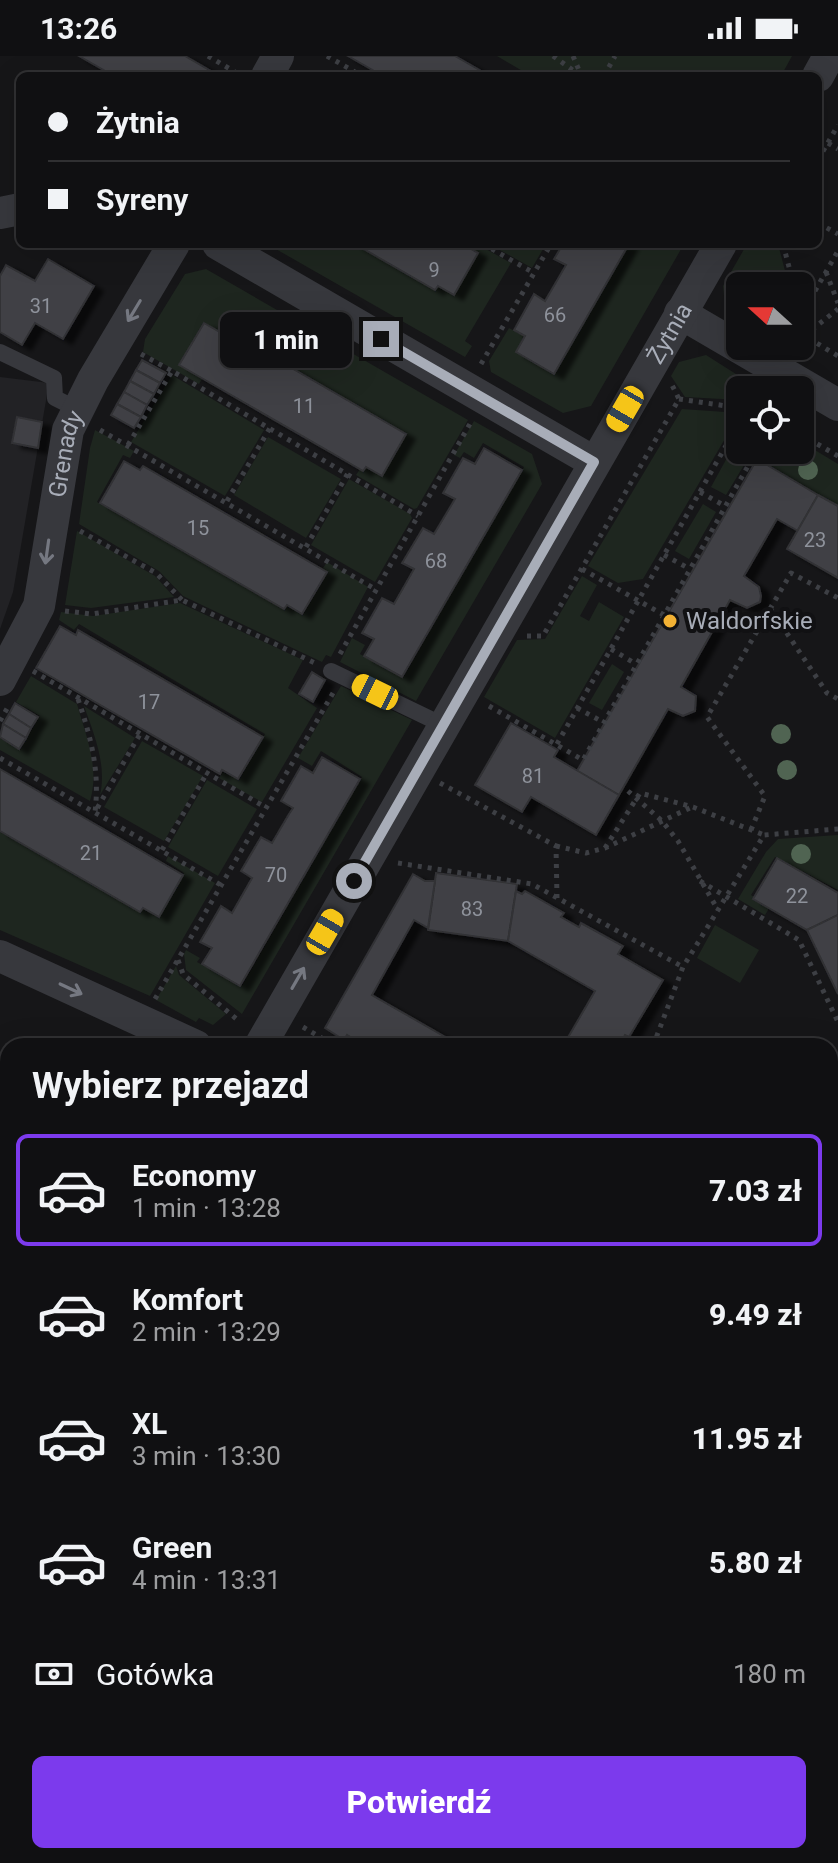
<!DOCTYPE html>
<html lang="pl">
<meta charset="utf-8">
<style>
body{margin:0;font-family:Roboto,sans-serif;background:#1e1e20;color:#f1f3f6;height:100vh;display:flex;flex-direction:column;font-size:30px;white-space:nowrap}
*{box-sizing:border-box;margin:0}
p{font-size:26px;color:#9c9d9f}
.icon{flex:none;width:44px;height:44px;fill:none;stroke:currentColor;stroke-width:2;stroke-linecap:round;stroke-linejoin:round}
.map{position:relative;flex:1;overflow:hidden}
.details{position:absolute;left:0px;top:982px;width:838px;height:826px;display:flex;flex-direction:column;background:#101012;border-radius:24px 24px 0 0;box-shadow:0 8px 32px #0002,0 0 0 2px #303032}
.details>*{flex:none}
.hud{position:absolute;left:16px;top:16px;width:806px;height:176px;border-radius:12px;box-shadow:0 8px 32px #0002,0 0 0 2px #303032;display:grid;align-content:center;height:176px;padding:0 32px;background:#101012}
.needle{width:52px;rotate:291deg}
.tools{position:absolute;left:726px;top:216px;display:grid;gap:16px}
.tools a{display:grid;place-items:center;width:88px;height:88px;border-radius:12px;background:#101012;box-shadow:0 8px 32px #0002,0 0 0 2px #303032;font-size:40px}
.end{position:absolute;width:36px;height:36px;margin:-18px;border:10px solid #a8adb8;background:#111;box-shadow:0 0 0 4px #111}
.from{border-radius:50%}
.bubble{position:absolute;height:56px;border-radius:12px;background:#101012;box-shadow:0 8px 32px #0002,0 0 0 2px #303032;font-size:26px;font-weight:800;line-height:56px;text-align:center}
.car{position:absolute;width:24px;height:48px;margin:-24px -12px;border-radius:10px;box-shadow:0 0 6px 2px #0007;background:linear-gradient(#f5c518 24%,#345 0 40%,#f5c518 0 76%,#345 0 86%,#f5c518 0)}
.hud b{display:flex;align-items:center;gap:28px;height:76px;font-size:30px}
.hud b+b{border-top:2px solid #303032}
.hud i{width:20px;height:20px;background:#f1f3f6}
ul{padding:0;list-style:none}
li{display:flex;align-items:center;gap:24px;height:112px;margin:0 16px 12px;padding:0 16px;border:4px solid transparent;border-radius:12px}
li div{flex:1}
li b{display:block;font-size:30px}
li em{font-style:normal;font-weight:800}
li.active{border-color:#7c3aed}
li>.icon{width:72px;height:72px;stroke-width:1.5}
h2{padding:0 32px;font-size:36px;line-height:96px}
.pay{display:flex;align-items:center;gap:20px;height:88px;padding:0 32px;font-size:30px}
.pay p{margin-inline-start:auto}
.action{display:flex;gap:16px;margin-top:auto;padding:16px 32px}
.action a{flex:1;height:92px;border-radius:12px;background:#7c3aed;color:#fff;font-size:32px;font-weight:800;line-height:92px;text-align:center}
.status{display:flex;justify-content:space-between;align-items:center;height:56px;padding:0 40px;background:#101012;direction:ltr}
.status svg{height:22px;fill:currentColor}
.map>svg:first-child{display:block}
.built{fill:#222225}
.green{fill:#1e261f}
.building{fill:#404145;stroke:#303034;stroke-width:2;filter:url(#shadow)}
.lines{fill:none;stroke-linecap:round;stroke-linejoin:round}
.path{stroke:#3d3f44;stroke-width:5;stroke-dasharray:4 6;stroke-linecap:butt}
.service{stroke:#37383d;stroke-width:16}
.minor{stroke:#37383d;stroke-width:32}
.secondary{stroke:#45474d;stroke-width:44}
.primary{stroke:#53555c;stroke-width:44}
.rail{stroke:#4a4c52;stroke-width:6;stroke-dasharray:10 8;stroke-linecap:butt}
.tree{fill:#506452}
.oneway{stroke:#757881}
.route{stroke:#a8adb8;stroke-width:10}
.poi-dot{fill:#f2b134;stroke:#111113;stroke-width:3}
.labels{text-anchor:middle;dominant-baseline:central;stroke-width:8;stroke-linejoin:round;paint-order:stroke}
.number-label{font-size:20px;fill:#8e929b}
.street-label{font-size:24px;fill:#a8adb8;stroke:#111113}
.poi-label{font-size:24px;fill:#a8adb8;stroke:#111113;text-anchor:start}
</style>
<div class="status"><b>13:26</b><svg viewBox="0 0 49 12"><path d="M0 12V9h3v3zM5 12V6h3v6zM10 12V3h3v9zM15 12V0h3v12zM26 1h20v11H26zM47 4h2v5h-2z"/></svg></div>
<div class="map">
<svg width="838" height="1807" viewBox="0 0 838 1807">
<defs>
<filter id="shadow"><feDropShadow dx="9" dy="5" stdDeviation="2" flood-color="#0009"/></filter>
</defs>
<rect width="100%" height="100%" fill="#161618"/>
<!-- built -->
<g class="built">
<path d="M0,321L49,327L13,536L0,573Z"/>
<path d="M0,1101L8,1105V1561L0,1556Z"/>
<path d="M832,1672L838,1675V1807H783L785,1800H830Z"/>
<path d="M262,1800H484L481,1807H278Z"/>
</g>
<!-- green -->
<g class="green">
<path d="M497,0H792L781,20H531Z"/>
<path d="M267,188H355L435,234L461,188H477L511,207L465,285L472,290L465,301Z"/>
<path d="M489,188H546L532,212Z"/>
<path d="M628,188H684L591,350L563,357L491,316L489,305L509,272L524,280L516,296L553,317Z"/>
<path d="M747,188H778L789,230H740V267L726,258L723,230Z"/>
<path d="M206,213L468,364L417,452L414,453L356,419L360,413L363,415L366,411L382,420L406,378L223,272L220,276L204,267L180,309L202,323L199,328L143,296L145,283L185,218Z"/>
<path d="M706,299L750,327L752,334H740V344L685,341L671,320L679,306Z"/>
<path d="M172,319L264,374L225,440L131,386Z"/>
<path d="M682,353L740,357L643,523L618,527L588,510Z"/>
<path d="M474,365L532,398L542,428L416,645L340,606L352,582L365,589L360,598L403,622L524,411L483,387L474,402L464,396L460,402L454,399Z"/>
<path d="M95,374L134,395L130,402L123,399L97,446L284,554L287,550L303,559L328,516L323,512L327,506L368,531L331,601L326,599L322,606L183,540L159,515L79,468L90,392Z"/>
<path d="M740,378V394H753L726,439L711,431Z"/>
<path d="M268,381L341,423L306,482L234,439Z"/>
<path d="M800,385L838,408V450L758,403L763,394H800Z"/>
<path d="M349,423L410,458L412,462L375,526L311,489Z"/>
<path d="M703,448L716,456L689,503L675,495Z"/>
<path d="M77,475L155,520L174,541L91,552L65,549Z"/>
<path d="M582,520L597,529L580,560L589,565L599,546L624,561L555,682L484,641L517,584L545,583Z"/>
<path d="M180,547L303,604L288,632L317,652L262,746L219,722L223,716L239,724L265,678L79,568L74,574L59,564L61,556L93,560Z"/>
<path d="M612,608L624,616L602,654L589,647Z"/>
<path d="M31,620L77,648C86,680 100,712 90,745L0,694V682L20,694L40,660L16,646Z"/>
<path d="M341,630L412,664L242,958L186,914L184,898L186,894L200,902L197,906L242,930L362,721L321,695L312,710L298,702Z"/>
<path d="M84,650L135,682L100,739C107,709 94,678 84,650Z"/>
<path d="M142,685L203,720L164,785L104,751Z"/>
<path d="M207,724L257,753L218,820L168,791Z"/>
<path d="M0,776L140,856L143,853L159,862L184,817L166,805L168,800L215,827L150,940L0,874Z"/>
<path d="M838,779V834L775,801L751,839L770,851L765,859L738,843L766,796L778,783Z"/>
<path d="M715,869L759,894L740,927L697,902Z"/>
<path d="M176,910L179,919L226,958L213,969L199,962L196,966L156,944Z"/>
</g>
<!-- building -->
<g class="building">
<path d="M79,0H185L216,18L215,20H114Z"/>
<path d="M348,0H455L490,20H383Z"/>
<path d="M355,188H462L478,197L454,239L438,230L435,234Z"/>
<path d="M563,188H629L554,318L516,296L525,280L514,274L534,238L545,245L566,209L554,203Z"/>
<path d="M48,203L94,230L63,283L35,267L22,289L0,276V220L6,209L35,225Z"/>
<path d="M204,267L220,276L222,272L406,378L382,420L366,411L363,415L179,309Z"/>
<path d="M142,304L166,317L160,327L136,314Z"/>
<path d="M136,314L160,327L154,338L130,325Z"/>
<path d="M130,325L154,338L147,349L124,336Z"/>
<path d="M124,336L147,349L141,361L117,348Z"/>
<path d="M117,348L141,361L134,372L111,359Z"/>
<path d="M17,361L42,366L38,392L12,387Z"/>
<path d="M484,392L522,414L402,621L364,600L374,583L362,577L382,542L394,548L414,513L402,507L423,472L434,478L455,443L443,437L463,402L475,408Z"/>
<path d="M757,403L818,439L798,475L777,463L744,520L759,531L761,540L760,546L747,552L730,544L681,631L696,640L695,655L683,660L668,653L619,739L577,715Z"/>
<path d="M124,405L140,414L143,410L327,516L302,558L287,549L284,553L100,447Z"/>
<path d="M818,439L838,450V522L787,493Z"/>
<path d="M60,570L76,579L78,574L263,681L238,723L222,714L220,718L36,612Z"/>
<path d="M312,616L325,624L313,646L299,638Z"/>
<path d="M15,647L38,661L31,672L9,658Z"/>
<path d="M9,658L31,672L26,682L3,668Z"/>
<path d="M511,667L558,694L554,701L619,739L596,779L531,741L522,756L475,729Z"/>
<path d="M3,668L26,682L19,693L0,681Z"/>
<path d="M322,701L360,723L240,930L202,908L212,892L200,886L221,850L232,857L252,822L241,815L261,781L272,787L289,758L293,752L281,745L301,710L313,717Z"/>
<path d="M0,713L183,819L159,861L143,852L140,856L0,775Z"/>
<path d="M777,802L838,837V859L807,874L753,843Z"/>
<path d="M436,817L517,828L508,885L428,874Z"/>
<path d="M413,818L425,825H435L428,872L414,864L372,939L461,990H364L347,979L344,984L325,972Z"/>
<path d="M516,835L522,838L525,835L564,857L561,861L579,871L581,867L623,890L618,898L663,924L629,981L625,979L619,990H563L595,935L508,885Z"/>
<path d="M838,859V938L807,874Z"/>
<path d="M838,1048V1143L830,1157V1061Z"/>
<path d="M8,1473V1533L0,1527V1485Z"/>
</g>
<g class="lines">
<!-- path -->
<g class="path">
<path d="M208,0L240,19"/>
<path d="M327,0L362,20"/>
<path d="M553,0L581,20"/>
<path d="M573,0L581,19"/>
<path d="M604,20L615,0"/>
<path d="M828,87L838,93"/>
<path d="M818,104L838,69"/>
<path d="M818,167L838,178"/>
<path d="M483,188L534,217"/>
<path d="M783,188L794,230"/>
<path d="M826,216L838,247"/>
<path d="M800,261L838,195"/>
<path d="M800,277L838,300"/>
<path d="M804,280L838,253"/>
<path d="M141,298L172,315"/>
<path d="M481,308L551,188"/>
<path d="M679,343L740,352"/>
<path d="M100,374L375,533"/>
<path d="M800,378L838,400"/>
<path d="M128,389L172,315L418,460"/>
<path d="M700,436L725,450"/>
<path d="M227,445L270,372"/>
<path d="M80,475L156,517L182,544"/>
<path d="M306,491L348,417"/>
<path d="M664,499L690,513"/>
<path d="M582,513L664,559"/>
<path d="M770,552L827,637L838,643"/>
<path d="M65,555L92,558L182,544L315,607"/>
<path d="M527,580H543L679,343L672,329"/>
<path d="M611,593L636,608"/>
<path d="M340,598L471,366"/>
<path d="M33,615L265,751"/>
<path d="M78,643C91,682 100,715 95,756L140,678"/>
<path d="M489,650L583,704L757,394"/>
<path d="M577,652L603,666"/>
<path d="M0,665L8,651"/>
<path d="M557,688L740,365"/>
<path d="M0,702L221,829"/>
<path d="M440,727L556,790L557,842"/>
<path d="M628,735L662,765L678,785L718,854"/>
<path d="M751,774L765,740L707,661L791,517L838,542"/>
<path d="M556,790L586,797L605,792L692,751"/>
<path d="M605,792L640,737L693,751L764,779"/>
<path d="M162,794L207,717"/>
<path d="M398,807L532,828L683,911"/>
<path d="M700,825L799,884L838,966"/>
<path d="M178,904L183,918L240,966"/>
<path d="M155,943L333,637"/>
<path d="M303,971L335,990"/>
<path d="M653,990L683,911L764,779L838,773"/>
<path d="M830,1028L838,1014"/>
<path d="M0,1113L8,1117"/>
<path d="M0,1169L8,1172"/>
<path d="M830,1199L838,1184"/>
<path d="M830,1560L838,1564"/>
<path d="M835,1577L838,1579"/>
<path d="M830,1611L838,1615"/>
<path d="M830,1630L838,1636"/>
<path d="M504,1807L508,1800"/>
<path d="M523,1807L530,1800"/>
</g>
<!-- service -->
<g class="service">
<path d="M0,296L54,322L55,342L77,353"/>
<path d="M331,615L443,669"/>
<path d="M0,1618L8,1619"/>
<path d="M830,1792L838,1767"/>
</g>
<!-- minor -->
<g class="minor">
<path d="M267,20L278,0"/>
<path d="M818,20L829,0"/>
<path d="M0,157L20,153"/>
<path d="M218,188L594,406"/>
<path d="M680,257L838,349"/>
<path id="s1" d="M0,624L39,550L68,374L93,324L174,188"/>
<path d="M0,900L196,990"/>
<path id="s2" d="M260,990L721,188"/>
<path d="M830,1268L838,1269"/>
</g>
<!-- secondary -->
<g class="secondary">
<path d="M830,1374L838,1357"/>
<path d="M830,1482L838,1464"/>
<path d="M605,1807L610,1800"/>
<path d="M701,1807L703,1800"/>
</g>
<!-- primary -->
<g class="primary">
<path d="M0,1656L8,1661"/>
<path d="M0,1712L8,1717"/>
<path d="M0,1764L8,1769"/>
<path d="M53,1800L64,1807"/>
<path d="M129,1800L139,1807"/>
<path d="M209,1800L220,1807"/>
</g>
<!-- rail -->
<g class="rail">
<path d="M0,1132L8,1135"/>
<path d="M0,1150L8,1154"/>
<path d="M830,1516L838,1520"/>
<path d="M830,1535L838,1538"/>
</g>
</g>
<!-- trees -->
<g class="tree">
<circle cx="808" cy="414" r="10"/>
<circle cx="781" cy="678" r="10"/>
<circle cx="787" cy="714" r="10"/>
<circle cx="801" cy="798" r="10"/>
</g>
<!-- one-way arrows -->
<defs><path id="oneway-shaft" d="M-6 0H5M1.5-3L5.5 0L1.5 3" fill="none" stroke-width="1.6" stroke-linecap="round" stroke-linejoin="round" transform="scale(2)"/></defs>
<g class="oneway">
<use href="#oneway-shaft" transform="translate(134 255) rotate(121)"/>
<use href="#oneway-shaft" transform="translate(47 496) rotate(98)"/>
<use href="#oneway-shaft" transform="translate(298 922) rotate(-60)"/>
<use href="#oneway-shaft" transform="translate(71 933) rotate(25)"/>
</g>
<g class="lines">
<!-- route -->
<path class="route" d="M354,825L594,406L381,283"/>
</g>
<!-- markers -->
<circle class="poi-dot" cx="670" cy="565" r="8"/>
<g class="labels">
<!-- number labels -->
<g class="number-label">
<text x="434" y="214">9</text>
<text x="41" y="250">31</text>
<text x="555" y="259">66</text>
<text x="304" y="350">11</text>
<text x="198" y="472">15</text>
<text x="815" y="484">23</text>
<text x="436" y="505">68</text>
<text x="149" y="646">17</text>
<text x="533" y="720">81</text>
<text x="91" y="797">21</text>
<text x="276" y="819">70</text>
<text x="797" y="840">22</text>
<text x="472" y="853">83</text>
</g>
<!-- street labels -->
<g class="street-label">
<text stroke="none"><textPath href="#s2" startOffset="822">Żytnia</textPath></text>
<text stroke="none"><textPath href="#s1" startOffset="238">Grenady</textPath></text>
</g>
<!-- poi labels -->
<g class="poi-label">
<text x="686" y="565">Waldorfskie</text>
</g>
</g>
</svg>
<div class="tools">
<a><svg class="needle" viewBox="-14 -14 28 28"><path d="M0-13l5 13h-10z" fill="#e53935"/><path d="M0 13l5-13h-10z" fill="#9c9d9f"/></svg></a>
<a><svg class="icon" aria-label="locate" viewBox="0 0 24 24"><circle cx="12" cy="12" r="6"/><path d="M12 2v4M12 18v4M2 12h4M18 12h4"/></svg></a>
</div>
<i class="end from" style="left:354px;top:825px"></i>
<i class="end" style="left:381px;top:283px"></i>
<div class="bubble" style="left:220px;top:256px;width:132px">1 min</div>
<i class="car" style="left:625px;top:353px;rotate:210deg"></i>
<i class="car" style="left:375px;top:636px;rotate:296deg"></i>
<i class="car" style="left:325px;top:876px;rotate:30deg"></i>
<div class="hud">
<b><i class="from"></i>Żytnia</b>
<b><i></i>Syreny</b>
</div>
<section class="details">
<h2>Wybierz przejazd</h2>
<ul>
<li class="active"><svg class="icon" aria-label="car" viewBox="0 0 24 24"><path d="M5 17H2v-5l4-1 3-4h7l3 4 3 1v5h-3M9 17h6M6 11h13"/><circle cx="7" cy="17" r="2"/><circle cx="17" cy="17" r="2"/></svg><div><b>Economy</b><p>1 min · 13:28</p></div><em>7.03 zł</em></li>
<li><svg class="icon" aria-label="car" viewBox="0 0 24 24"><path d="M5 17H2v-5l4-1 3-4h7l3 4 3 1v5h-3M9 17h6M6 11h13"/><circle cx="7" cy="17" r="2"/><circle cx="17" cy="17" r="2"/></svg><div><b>Komfort</b><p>2 min · 13:29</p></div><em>9.49 zł</em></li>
<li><svg class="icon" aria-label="car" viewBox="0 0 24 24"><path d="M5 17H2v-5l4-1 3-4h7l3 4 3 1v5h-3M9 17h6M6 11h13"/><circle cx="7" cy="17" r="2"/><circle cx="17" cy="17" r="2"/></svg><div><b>XL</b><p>3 min · 13:30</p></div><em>11.95 zł</em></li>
<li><svg class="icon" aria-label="car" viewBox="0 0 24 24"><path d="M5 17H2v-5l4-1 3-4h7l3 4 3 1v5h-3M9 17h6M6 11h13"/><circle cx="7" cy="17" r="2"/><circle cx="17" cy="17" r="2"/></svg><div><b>Green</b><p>4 min · 13:31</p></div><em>5.80 zł</em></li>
</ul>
<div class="pay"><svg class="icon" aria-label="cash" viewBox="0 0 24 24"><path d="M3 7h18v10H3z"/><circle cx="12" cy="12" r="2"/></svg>Gotówka<p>180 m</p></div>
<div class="action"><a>Potwierdź</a></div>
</section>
</div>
